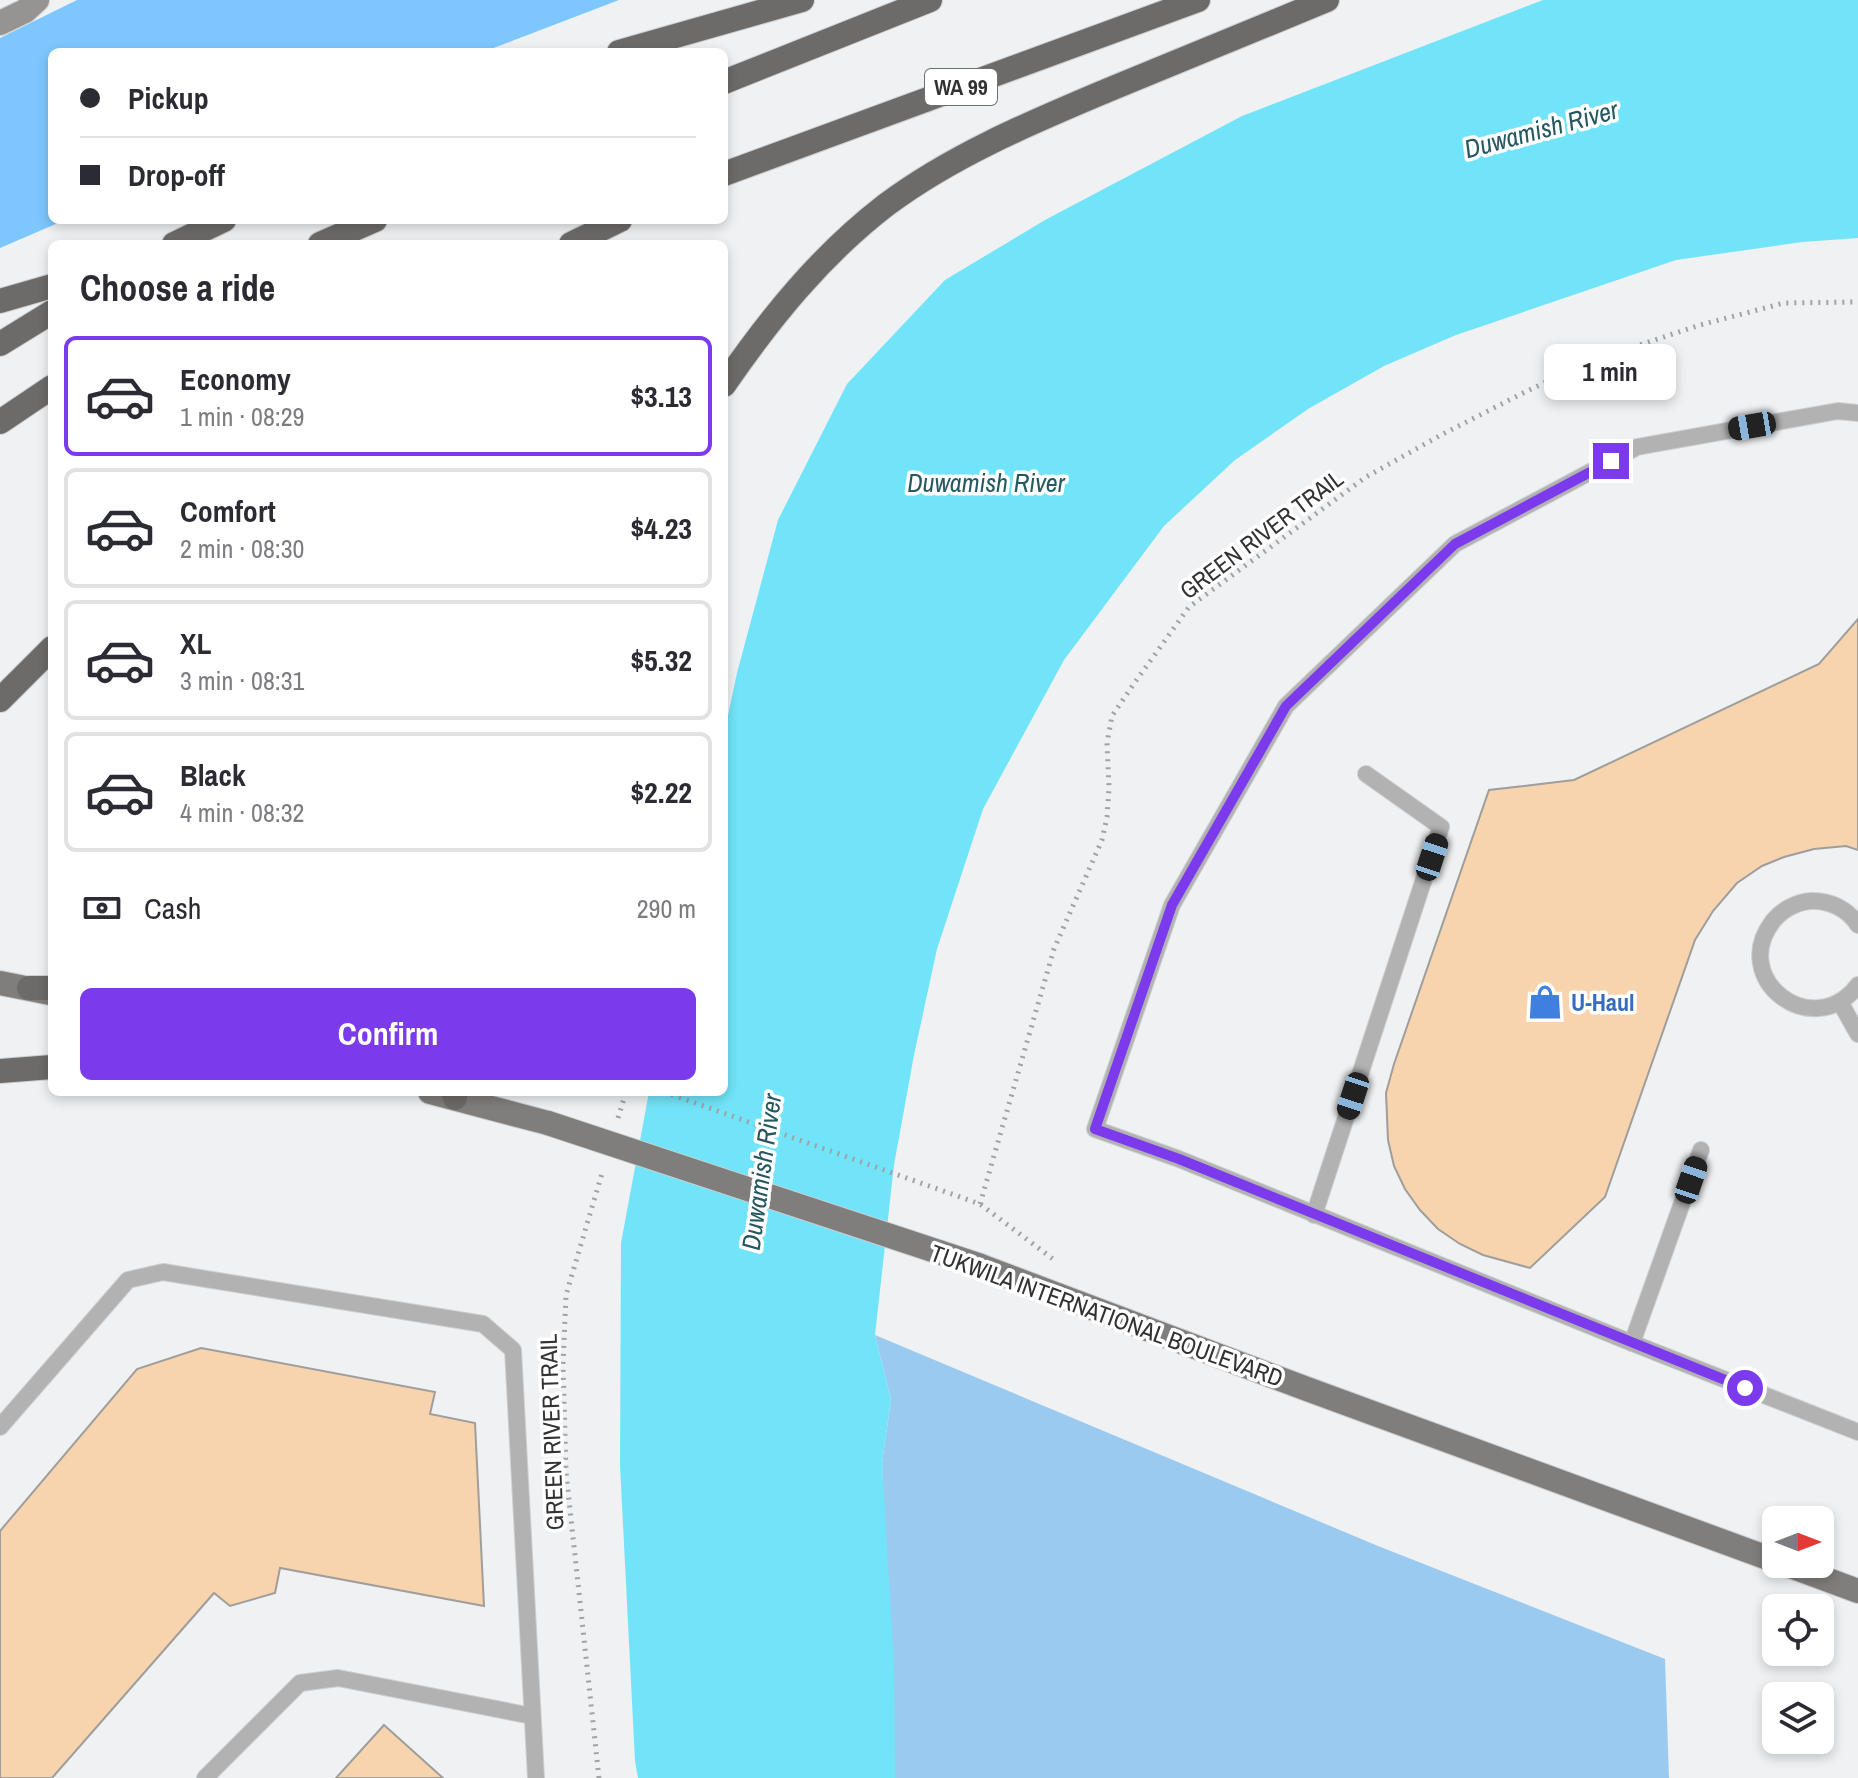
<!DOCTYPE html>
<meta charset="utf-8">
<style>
body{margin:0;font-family:"Archivo Narrow",sans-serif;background:#f7f7f7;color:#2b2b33;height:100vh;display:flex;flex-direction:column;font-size:30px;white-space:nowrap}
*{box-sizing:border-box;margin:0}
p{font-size:26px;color:#7c7c81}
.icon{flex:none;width:44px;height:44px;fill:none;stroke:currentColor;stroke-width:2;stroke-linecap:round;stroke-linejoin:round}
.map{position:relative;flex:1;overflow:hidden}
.details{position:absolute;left:48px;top:240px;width:680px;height:856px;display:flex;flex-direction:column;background:#fff;border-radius:12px;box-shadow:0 4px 12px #0003}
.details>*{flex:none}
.top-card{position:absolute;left:48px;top:48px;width:680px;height:176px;border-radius:12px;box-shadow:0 4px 12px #0003;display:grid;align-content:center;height:176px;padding:0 32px;background:#fff}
.needle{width:52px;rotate:90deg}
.fabs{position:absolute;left:1762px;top:1506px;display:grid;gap:16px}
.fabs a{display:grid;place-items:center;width:72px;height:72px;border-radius:12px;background:#fff;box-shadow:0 4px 12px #0003;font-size:40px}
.end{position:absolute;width:36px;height:36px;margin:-18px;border:10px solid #7c3aed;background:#fff;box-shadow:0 0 0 4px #fff}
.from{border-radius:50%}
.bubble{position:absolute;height:56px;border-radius:12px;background:#fff;box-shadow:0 4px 12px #0003;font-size:26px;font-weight:800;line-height:56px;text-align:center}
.car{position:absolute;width:24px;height:48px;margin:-24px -12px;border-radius:10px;box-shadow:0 0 6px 2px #0007;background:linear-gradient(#222 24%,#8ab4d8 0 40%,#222 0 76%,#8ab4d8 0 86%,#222 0)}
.top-card b{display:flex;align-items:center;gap:28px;height:76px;font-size:30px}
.top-card b+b{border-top:2px solid #e1e1e2}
.top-card i{width:20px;height:20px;background:#2b2b33}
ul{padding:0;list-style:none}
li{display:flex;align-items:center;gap:24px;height:120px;margin:0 16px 12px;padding:0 16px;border:4px solid #e1e1e2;border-radius:12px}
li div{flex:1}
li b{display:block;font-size:30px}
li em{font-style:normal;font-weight:800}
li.selected{border-color:#7c3aed}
li>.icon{width:72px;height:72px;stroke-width:1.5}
h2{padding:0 32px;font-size:36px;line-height:96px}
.pay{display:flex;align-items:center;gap:20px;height:88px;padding:0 32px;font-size:30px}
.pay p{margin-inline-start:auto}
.button{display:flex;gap:16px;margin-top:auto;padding:16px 32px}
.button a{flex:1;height:92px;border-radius:12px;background:#7c3aed;color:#fff;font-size:32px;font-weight:800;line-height:92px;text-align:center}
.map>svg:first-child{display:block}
.green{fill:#9acaf0}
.forest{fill:#7dc7fe}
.water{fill:#72e4f9}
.building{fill:#f7d4ad;stroke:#9f9e9c;stroke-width:2}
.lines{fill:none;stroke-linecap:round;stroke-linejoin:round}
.lane-casing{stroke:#cdcfd0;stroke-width:18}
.secondary-casing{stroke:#cdcfd0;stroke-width:26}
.primary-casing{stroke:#cdcfd0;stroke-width:26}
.highway-casing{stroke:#cdcfd0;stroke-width:26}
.path{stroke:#a0a2a3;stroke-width:5;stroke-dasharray:2 6;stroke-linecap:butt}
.lane{stroke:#b3b2b2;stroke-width:16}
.secondary{stroke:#959493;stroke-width:24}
.primary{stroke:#807e7d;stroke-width:24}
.highway{stroke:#6d6b6a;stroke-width:24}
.primary-bridge-casing{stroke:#cdcfd0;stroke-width:26;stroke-linecap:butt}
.primary-bridge{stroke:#807e7d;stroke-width:24}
.route{stroke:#7c3aed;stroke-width:10}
.labels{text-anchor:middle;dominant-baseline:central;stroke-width:7;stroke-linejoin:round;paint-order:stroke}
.shield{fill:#fff;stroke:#6f7070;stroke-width:2}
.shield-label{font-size:22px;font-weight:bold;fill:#313233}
.street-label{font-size:24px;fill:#313233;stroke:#fff}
.shop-label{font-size:24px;font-weight:bold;fill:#366cbe;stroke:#fff;text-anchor:start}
.water-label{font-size:26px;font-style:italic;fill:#265861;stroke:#fff}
</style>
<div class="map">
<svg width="1858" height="1778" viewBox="0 0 1858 1778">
<rect width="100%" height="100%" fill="#eff1f3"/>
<!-- green -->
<path class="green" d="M875,1335L1378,1546L1665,1659L1669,1778H895L882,1463L891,1400Z"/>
<!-- forest -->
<path class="forest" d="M77,0H619L483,52H52V220H65L0,248V38Z"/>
<!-- water -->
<path class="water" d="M1543,0H1858V238L1802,242L1676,260L1456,335L1384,366L1308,409L1235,460L1164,526L1064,660L983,809L937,949L914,1055L894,1165L875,1335L891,1400L882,1463L894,1665L895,1778H638L635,1761L620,1465L621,1243L649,1092H724V734L737,673L778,520L847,384L945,280L1045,220L1242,116Z"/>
<!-- building -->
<g class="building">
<path d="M1858,619V850L1846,846L1814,849L1784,857L1762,866L1737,883L1713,911L1695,940L1605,1197L1530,1268L1483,1255L1460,1244L1438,1229L1420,1210L1405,1189L1394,1166L1388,1140L1386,1093L1394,1064L1489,790L1574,780L1819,664Z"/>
<path d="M201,1348L435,1392L430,1414L475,1423L484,1606L280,1568L275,1593L230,1606L214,1593L52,1778H0V1531L137,1369Z"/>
<path d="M384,1725L443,1778H336Z"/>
</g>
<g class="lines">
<!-- lane casing -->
<g class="lane-casing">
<g id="lane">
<path d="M1858,925C1848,909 1829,900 1811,901C1796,902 1782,910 1773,921C1728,979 1813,1044 1858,985"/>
<path d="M1840,1002L1858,1034"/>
<path d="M1701,1150L1632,1343L1179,1159L1095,1129L1172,905L1286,706L1455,544L1637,447L1838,411L1858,413"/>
<path d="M1314,1215L1441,827L1366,774"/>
<path d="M1632,1343L1858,1432"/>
<path d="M0,1427L128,1280L163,1272L483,1324L513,1350L536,1778"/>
<path d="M205,1778L300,1683L338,1678L532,1716"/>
</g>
</g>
<!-- secondary casing -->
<g class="secondary-casing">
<path id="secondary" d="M0,23L25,11L37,0"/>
</g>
<!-- primary casing -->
<g class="primary-casing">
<g id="primary">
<path d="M0,983L50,993"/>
<path d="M430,1092L548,1123"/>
<path d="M978,1265L1307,1389L1776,1561"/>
<path d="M1785,1564L1858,1591"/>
</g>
</g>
<!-- highway casing -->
<g class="highway-casing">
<g id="highway">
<path d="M619,52L802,0"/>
<path d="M724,82L930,0"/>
<path d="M724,174L1198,0"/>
<path d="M174,244L224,220"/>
<path d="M320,244L375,220"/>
<path d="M571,244L620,220"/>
<path d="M0,301L52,286"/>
<path d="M0,344L52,312"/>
<path d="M724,385C770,318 821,255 886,205C954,154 1035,121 1113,88C1184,59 1255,29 1327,0"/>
<path d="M0,422L52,387"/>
<path d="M0,700L52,648"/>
<path d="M29,988H52"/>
<path d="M0,1071L52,1067"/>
<path d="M453,1092L455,1098"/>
</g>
</g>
<!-- path -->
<g class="path">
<path d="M664,1092L980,1204L1053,1259"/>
<path d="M618,1118L626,1092"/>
<path d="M980,1204L1054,949L1102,840L1107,817L1109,788L1107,743L1112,716L1133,685L1189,607L1366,477L1441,435L1521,394L1588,362L1700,325L1784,303L1858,302"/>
<path d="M599,1778L566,1472L563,1365L566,1295L603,1170"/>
</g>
<!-- lane -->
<use href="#lane" class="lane"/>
<!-- secondary -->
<use href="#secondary" class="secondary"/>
<!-- primary -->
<use href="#primary" class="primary"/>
<!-- highway -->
<use href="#highway" class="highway"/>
<!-- primary-bridge casing -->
<g class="primary-bridge-casing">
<path id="primary-bridge" d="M548,1123L978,1265"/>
</g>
<!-- primary-bridge -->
<use href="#primary-bridge" class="primary-bridge"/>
</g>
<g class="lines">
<!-- route -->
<path class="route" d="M1611,461L1455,544L1286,706L1172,905L1095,1129L1179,1159L1745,1388"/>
</g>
<!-- icons -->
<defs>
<g id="shop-bare" transform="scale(2.76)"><path d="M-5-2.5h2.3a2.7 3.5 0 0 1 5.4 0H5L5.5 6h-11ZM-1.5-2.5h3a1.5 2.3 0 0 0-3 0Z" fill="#3f7fe0" stroke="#fff" stroke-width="2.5" paint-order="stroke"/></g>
</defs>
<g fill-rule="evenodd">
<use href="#shop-bare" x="1545" y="1002"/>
</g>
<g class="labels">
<!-- shield labels -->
<rect class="shield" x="925" y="69" width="72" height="36" rx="6"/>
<g class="shield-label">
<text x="961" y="87">WA 99</text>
</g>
<!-- street labels -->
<g class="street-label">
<text transform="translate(1261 534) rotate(-37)">GREEN RIVER TRAIL</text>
<text transform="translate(1107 1315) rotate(20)">TUKWILA INTERNATIONAL BOULEVARD</text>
<text transform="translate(551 1432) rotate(-92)">GREEN RIVER TRAIL</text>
</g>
<!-- shop labels -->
<g class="shop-label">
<text x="1571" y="1002">U-Haul</text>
</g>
<!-- water labels -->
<g class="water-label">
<text transform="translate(1541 129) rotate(-15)">Duwamish River</text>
<text x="986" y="482">Duwamish River</text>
<text transform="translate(761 1172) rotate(-82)">Duwamish River</text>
</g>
</g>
</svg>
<div class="fabs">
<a><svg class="needle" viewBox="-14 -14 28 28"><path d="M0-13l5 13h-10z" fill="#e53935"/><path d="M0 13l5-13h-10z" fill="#7c7c81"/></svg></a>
<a><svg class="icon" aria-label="locate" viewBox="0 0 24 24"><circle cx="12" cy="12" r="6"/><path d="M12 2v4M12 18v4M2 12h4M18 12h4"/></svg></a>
<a><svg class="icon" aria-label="layers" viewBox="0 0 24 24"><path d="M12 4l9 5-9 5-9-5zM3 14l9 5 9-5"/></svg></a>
</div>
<i class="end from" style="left:1745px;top:1388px"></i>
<i class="end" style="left:1611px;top:461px"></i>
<div class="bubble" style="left:1544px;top:344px;width:132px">1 min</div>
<i class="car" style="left:1752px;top:426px;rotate:260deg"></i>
<i class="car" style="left:1432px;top:857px;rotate:18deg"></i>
<i class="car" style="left:1353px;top:1096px;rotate:198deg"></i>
<i class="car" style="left:1691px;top:1180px;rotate:19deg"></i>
<div class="top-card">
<b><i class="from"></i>Pickup</b>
<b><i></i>Drop-off</b>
</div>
<section class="details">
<h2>Choose a ride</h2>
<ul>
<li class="selected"><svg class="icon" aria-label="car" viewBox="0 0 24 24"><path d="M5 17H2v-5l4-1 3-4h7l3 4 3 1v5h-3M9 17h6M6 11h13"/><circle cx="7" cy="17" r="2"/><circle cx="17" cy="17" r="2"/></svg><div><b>Economy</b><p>1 min · 08:29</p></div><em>$3.13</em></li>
<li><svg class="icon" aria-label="car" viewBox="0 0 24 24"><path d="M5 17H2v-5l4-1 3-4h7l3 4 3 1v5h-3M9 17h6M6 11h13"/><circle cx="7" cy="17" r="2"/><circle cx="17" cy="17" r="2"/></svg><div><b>Comfort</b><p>2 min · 08:30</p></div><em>$4.23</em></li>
<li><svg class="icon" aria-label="car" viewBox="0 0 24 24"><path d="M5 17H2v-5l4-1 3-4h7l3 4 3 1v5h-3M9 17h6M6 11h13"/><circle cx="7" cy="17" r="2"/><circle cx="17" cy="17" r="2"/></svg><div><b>XL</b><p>3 min · 08:31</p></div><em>$5.32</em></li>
<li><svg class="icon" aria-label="car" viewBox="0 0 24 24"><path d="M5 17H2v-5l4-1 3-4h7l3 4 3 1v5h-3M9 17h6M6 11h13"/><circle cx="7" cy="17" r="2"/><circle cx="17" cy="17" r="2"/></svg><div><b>Black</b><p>4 min · 08:32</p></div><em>$2.22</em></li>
</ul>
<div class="pay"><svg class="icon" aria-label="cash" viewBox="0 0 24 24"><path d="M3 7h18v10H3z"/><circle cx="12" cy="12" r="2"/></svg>Cash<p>290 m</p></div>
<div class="button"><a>Confirm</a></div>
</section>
</div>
